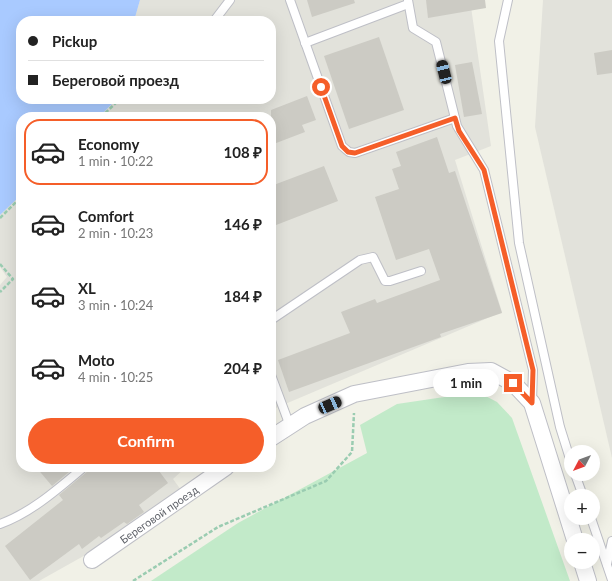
<!DOCTYPE html>
<meta charset="utf-8">
<style>
body{margin:0;font-family:Lato,sans-serif;background:#f2f2f2;color:#222;height:100vh;display:flex;flex-direction:column;font-size:15px;white-space:nowrap}
*{box-sizing:border-box;margin:0}
p{font-size:13px;color:#767676}
.icon{flex:none;width:22px;height:22px;fill:none;stroke:currentColor;stroke-width:2;stroke-linecap:round;stroke-linejoin:round}
.map{position:relative;flex:1;overflow:hidden}
.sheet{position:absolute;left:16px;top:112px;width:260px;height:360px;display:flex;flex-direction:column;background:#fff;border-radius:16px;box-shadow:0 4px 16px #0002}
.sheet>*{flex:none}
.banner{position:absolute;left:16px;top:16px;width:260px;height:88px;border-radius:16px;box-shadow:0 4px 16px #0002;display:grid;align-content:center;height:88px;padding:0 12px;background:#fff}
.needle{width:26px;rotate:229deg}
.controls{position:absolute;left:564px;top:445px;display:grid;gap:8px}
.controls a{display:grid;place-items:center;width:36px;height:36px;border-radius:50%;background:#fff;box-shadow:0 4px 16px #0002;font-size:20px}
.end{position:absolute;width:18px;height:18px;margin:-9px;border:5px solid #f55e29;background:#fff;box-shadow:0 0 0 2px #fff}
.from{border-radius:50%}
.bubble{position:absolute;height:28px;border-radius:14px;background:#fff;box-shadow:0 4px 16px #0002;font-size:13px;font-weight:700;line-height:28px;text-align:center}
.car{position:absolute;width:12px;height:24px;margin:-12px -6px;border-radius:5px;box-shadow:0 0 3px 1px #0007;background:linear-gradient(#222 24%,#8ab4d8 0 40%,#222 0 76%,#8ab4d8 0 86%,#222 0)}
.banner b{display:flex;align-items:center;gap:14px;height:38px;font-size:15px}
.banner b+b{border-top:1px solid #e0e0e0}
.banner i{width:10px;height:10px;background:#222}
ul{padding:7px 0 0;list-style:none}
li{display:flex;align-items:center;gap:12px;height:66px;margin:0 8px 6px;padding:0 4px;border:2px solid transparent;border-radius:16px}
li div{flex:1}
li b{display:block;font-size:15px}
li em{font-style:normal;font-weight:700}
li.on{border-color:#f55e29}
li>.icon{width:36px;height:36px;stroke-width:1.5}
.primary-button{display:flex;gap:8px;margin-top:auto;padding:8px 12px}
.primary-button a{flex:1;height:46px;border-radius:24px;background:#f55e29;color:#fff;font-size:16px;font-weight:700;line-height:46px;text-align:center}
.map>svg:first-child{display:block}
.industrial{fill:#e2e2db}
.green{fill:#c2eac9}
.water{fill:#a9caff}
.building{fill:#cccbc4}
.lines{fill:none;stroke-linecap:round;stroke-linejoin:round}
.lane-casing{stroke:#bebfc6;stroke-width:10}
.street-casing{stroke:#bebfc6;stroke-width:18}
.path{stroke:#9accb1;stroke-width:2.5;stroke-dasharray:4 2;stroke-linecap:butt}
.lane{stroke:#fff;stroke-width:8}
.street{stroke:#fff;stroke-width:16}
.route{stroke:#f55e29;stroke-width:5}
.labels{text-anchor:middle;dominant-baseline:central;stroke-width:4;stroke-linejoin:round;paint-order:stroke}
.street-label{font-size:11px;fill:#5e6168;stroke:#fff}
</style>
<div class="map">
<svg width="612" height="581" viewBox="0 0 612 581">
<rect width="100%" height="100%" fill="#f1f1e7"/>
<!-- industrial -->
<g class="industrial">
<path d="M140,0H470L491,146L455,160L502,312L271,410V117H99L117,99H271V21H134Z"/>
<path d="M543,0H612V458L535,127Z"/>
<path d="M21,195V467H186L173,479L181,490L130,530L39,581H0V285L7,277L0,267V215Z"/>
</g>
<!-- green -->
<path class="green" d="M478,392L497,402L512,418L570,581H151L238,523L367,453L360,425L397,404Z"/>
<!-- water -->
<path class="water" d="M0,0H140L134,21H21V99H117L99,117H21V195L0,215Z"/>
<!-- building -->
<g class="building">
<path d="M307,0H354L355,3L312,17Z"/>
<path d="M426,0H485L486,8L428,18Z"/>
<path d="M379,37L404,110L349,129L324,56Z"/>
<path d="M612,50V73L597,75L594,53Z"/>
<path d="M472,62L482,114L464,117L455,65Z"/>
<path d="M307,96L316,120L302,125L305,132L271,145V110Z"/>
<path d="M437,137L449,173L455,171L502,313L440,334L441,337L289,392L278,360L350,333L341,312L375,299L377,303L440,280L429,249L396,260L375,197L399,189L392,169L401,166L396,152Z"/>
<path d="M324,166L338,201L271,227V186Z"/>
<path d="M36,467H75L52,486Z"/>
<path d="M89,467H156L168,483L139,505L144,512L127,524L124,522L101,538L99,536L82,549L79,544L30,580L5,546L63,500L59,495L88,471Z"/>
</g>
<g class="lines">
<!-- lane casing -->
<g class="lane-casing">
<g id="lane">
<path d="M290,0L342,146L349,152L355,153L455,118"/>
<path d="M408,0L413,28L436,42L457,126L484,170L533,370L532,402"/>
<path d="M508,0L499,41L519,243L560,427L571,462"/>
<path d="M214,21L230,0"/>
<path d="M305,43L408,4"/>
<path d="M271,320L360,260L373,257L385,281H390L421,271"/>
<path d="M271,375L290,426"/>
<path d="M575,474L583,496"/>
<path d="M591,518L612,580"/>
<path d="M0,524C31,513 59,488 84,467"/>
<path d="M607,564L612,541"/>
</g>
</g>
<!-- street casing -->
<g class="street-casing">
<g id="street">
<path d="M271,438L305,416L354,394L468,372L491,371L513,383L532,403L575,540"/>
<path id="s1" d="M92,560L226,467"/>
<path d="M582,562L588,581"/>
</g>
</g>
<!-- path -->
<g class="path">
<path d="M101,117L120,99"/>
<path d="M0,218L21,197"/>
<path d="M0,264L13,279L0,292"/>
<path d="M133,581L218,527L326,481L352,452L354,413"/>
</g>
<!-- lane -->
<use href="#lane" class="lane"/>
<!-- street -->
<use href="#street" class="street"/>
</g>
<g class="lines">
<!-- route -->
<path class="route" d="M321,87L342,146L348,152L355,153L455,118L459,131L484,170L533,370L532,403L513,383"/>
</g>
<g class="labels">
<!-- street labels -->
<g class="street-label">
<text stroke="none"><textPath href="#s1" startOffset="81">Береговой проезд</textPath></text>
</g>
</g>
</svg>
<div class="controls">
<a><svg class="needle" viewBox="-14 -14 28 28"><path d="M0-13l5 13h-10z" fill="#e53935"/><path d="M0 13l5-13h-10z" fill="#767676"/></svg></a>
<a>+</a>
<a>−</a>
</div>
<i class="end from" style="left:321px;top:87px"></i>
<i class="end" style="left:513px;top:383px"></i>
<div class="bubble" style="left:433px;top:369px;width:66px">1 min</div>
<i class="car" style="left:444px;top:72px;rotate:346deg"></i>
<i class="car" style="left:330px;top:405px;rotate:66deg"></i>
<div class="banner">
<b><i class="from"></i>Pickup</b>
<b><i></i>Береговой проезд</b>
</div>
<section class="sheet">
<ul>
<li class="on"><svg class="icon" aria-label="car" viewBox="0 0 24 24"><path d="M5 17H2v-5l4-1 3-4h7l3 4 3 1v5h-3M9 17h6M6 11h13"/><circle cx="7" cy="17" r="2"/><circle cx="17" cy="17" r="2"/></svg><div><b>Economy</b><p>1 min · 10:22</p></div><em>108 ₽</em></li>
<li><svg class="icon" aria-label="car" viewBox="0 0 24 24"><path d="M5 17H2v-5l4-1 3-4h7l3 4 3 1v5h-3M9 17h6M6 11h13"/><circle cx="7" cy="17" r="2"/><circle cx="17" cy="17" r="2"/></svg><div><b>Comfort</b><p>2 min · 10:23</p></div><em>146 ₽</em></li>
<li><svg class="icon" aria-label="car" viewBox="0 0 24 24"><path d="M5 17H2v-5l4-1 3-4h7l3 4 3 1v5h-3M9 17h6M6 11h13"/><circle cx="7" cy="17" r="2"/><circle cx="17" cy="17" r="2"/></svg><div><b>XL</b><p>3 min · 10:24</p></div><em>184 ₽</em></li>
<li><svg class="icon" aria-label="car" viewBox="0 0 24 24"><path d="M5 17H2v-5l4-1 3-4h7l3 4 3 1v5h-3M9 17h6M6 11h13"/><circle cx="7" cy="17" r="2"/><circle cx="17" cy="17" r="2"/></svg><div><b>Moto</b><p>4 min · 10:25</p></div><em>204 ₽</em></li>
</ul>
<div class="primary-button"><a>Confirm</a></div>
</section>
</div>
